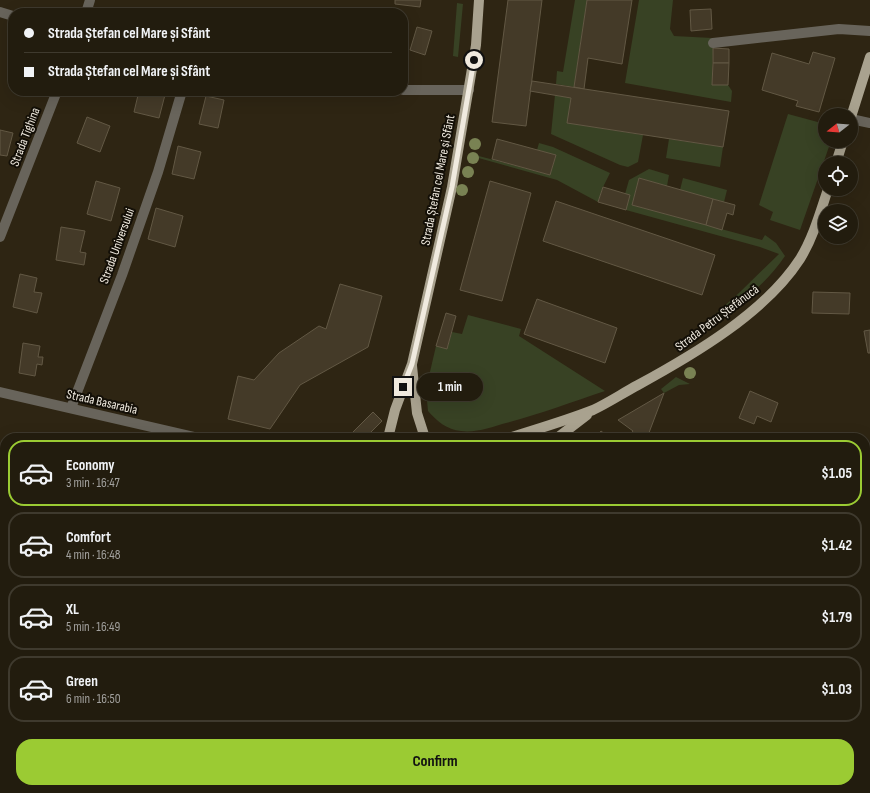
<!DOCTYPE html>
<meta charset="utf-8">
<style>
body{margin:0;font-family:"Sofia Sans Condensed",sans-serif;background:#2a2517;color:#f1f3f6;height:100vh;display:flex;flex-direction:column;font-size:15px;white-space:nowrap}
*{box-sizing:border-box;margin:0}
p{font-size:13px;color:#a2a19e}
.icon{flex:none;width:22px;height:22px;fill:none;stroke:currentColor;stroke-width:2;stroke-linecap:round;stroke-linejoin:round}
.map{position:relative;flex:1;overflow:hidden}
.sheet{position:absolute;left:0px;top:433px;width:870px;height:360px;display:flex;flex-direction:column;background:#221c0e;border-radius:16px 16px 0 0;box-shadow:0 4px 16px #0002,0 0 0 1px #3f3a2e}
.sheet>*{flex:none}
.hud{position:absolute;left:8px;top:8px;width:400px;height:88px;border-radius:16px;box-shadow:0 4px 16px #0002,0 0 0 1px #3f3a2e;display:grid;align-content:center;height:88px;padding:0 16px;background:#221c0e}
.needle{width:26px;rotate:253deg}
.controls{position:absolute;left:818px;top:108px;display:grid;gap:8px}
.controls a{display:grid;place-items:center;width:40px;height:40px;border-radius:50%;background:#221c0e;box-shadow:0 4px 16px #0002,0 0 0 1px #3f3a2e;font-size:20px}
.end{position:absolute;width:18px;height:18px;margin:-9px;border:5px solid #f0eadf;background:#111;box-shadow:0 0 0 2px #111}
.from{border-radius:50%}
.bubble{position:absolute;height:28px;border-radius:14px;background:#221c0e;box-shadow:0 4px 16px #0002,0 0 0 1px #3f3a2e;font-size:13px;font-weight:700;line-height:28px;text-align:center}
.hud b{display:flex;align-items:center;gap:14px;height:38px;font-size:15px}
.hud b+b{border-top:1px solid #3f3a2e}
.hud i{width:10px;height:10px;background:#f1f3f6}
ul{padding:7px 0 0;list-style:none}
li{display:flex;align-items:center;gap:12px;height:66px;margin:0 8px 6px;padding:0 8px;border:2px solid #3f3a2e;border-radius:16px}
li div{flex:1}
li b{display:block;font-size:15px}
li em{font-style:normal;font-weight:700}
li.on{border-color:#9bcb33}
li>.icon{width:36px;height:36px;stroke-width:1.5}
.cta{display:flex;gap:8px;margin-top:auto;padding:8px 16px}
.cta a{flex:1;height:46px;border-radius:16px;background:#9bcb33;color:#111;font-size:16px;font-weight:700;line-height:46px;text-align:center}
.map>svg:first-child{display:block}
.green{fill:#384224}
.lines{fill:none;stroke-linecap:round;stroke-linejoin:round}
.stream{stroke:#494c5f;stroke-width:5}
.building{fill:#443a28;stroke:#625844}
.minor{stroke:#68645b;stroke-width:10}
.major{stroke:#a9a28f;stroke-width:10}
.tree{fill:#798253}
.route{stroke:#f0eadf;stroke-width:5}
.labels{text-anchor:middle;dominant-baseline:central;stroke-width:4;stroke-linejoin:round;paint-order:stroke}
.street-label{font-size:13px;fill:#f0eadf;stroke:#130f07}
</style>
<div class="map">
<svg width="870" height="793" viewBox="0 0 870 793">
<rect width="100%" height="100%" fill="#2e2513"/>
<!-- green -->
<g class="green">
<path d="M575,0H587L574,87L556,84L557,71L563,72Z"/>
<path d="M639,0H673L670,29L674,36L712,38L713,48L712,85H728L732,91L731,102L625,83Z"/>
<path d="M457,3L463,4L458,57L453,56Z"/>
<path d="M555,95L571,98L568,123L643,135L638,162L628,167L620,165L551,134Z"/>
<path d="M788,114L825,124V141H831L800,230L770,220L773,212L759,205Z"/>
<path d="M669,139L723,147L720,167L666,158Z"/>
<path d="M539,143L553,147L610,173L603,187L598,202L557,180L475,157V155L550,175L556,155L537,150Z"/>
<path d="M649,169L669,175L667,186L639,178L632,205L762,240L765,235L776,243L785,256C766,285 736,306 709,327L704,324L740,292L779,254L760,247L626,210L630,195L625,194L629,180Z"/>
<path d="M683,178L727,190L724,202L680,190Z"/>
<path d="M468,315L521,329L519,336L605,391C572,402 540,414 506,423C492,427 476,433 461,431C447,430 437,421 428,411L426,389L436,346L447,349L452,332L462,334Z"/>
<path d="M676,377L690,384L679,385L664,393L661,389Z"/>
<path d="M0,593H5V621L0,623Z"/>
<path d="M865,598L870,599V665L865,664L869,645L865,644Z"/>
<path d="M5,641V764L0,758V644Z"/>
<path d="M865,703L870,704V714L867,720L865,719Z"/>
<path d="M118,788H155L149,793H123Z"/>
<path d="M188,788H205L203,793H192Z"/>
<path d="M594,788H654L662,793H594L592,792Z"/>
<path d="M667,788H690L695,793H676Z"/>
<path d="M703,788H720L724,793H697Z"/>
<path d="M763,788H817L812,793H769Z"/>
<path d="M833,788H859L857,793H827Z"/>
</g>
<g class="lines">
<!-- stream -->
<g class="stream">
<path d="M865,594L870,596"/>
<path d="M636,788L639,793"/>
</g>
</g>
<!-- building -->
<g class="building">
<path d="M395,0H421L420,7L395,4Z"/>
<path d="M508,0H542L526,126L492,122Z"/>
<path d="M587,0H632L622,64L588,58L584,89L574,87Z"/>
<path d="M226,9L245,13H226Z"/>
<path d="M711,9L712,29L691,31L690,10Z"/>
<path d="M417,27L432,31L425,55L410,50Z"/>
<path d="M713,48L729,49V63H713Z"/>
<path d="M813,52L835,58L819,112L796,106L798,101L762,90L772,53L809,64Z"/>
<path d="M713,63H729L728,85H712Z"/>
<path d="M532,81L729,111L723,147L567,123L571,98L530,91Z"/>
<path d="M139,91H166L159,118L134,112Z"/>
<path d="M206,96L224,100L218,128L199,124Z"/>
<path d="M87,117L110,126L100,152L77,143Z"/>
<path d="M0,130L13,133L7,156L0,155Z"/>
<path d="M497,139L556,155L550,175L492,159Z"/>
<path d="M178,146L201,152L194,179L172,174Z"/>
<path d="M639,178L713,199L706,225L632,205Z"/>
<path d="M96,181L120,188L111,221L87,214Z"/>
<path d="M490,181L531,193L502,301L460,290Z"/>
<path d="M603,187L630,195L626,210L598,202Z"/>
<path d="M713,199L735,205L733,215L727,213L722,230L706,225Z"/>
<path d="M556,201L715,255L702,295L543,241Z"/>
<path d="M156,208L183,216L175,247L148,239Z"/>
<path d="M61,227L85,231L80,252L86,253L84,265L56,260Z"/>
<path d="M20,274L37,278L34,292L42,293L37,313L13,307Z"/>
<path d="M340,284L382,296L368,347L300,385L270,429L228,419L238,376L254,380L279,353L319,326L326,329Z"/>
<path d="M813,292L850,293L849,314L812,313Z"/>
<path d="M537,299L617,328L605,363L524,334Z"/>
<path d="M446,313L456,316L447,349L436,346Z"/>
<path d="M870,330V353H868L864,331Z"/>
<path d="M23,343L40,346L38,357H43L42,365L37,364L35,376L19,373Z"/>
<circle cx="444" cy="378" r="5"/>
<path d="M750,391L778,403L771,422L757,416L754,424L739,418Z"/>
<path d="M664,393L647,438H627L633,431L618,420Z"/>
<path d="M373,412L382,421L365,438H347Z"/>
<path d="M601,431L610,438H595Z"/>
<path d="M308,434L324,438H307Z"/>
<path d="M865,509L870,511V539L865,537Z"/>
<path d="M5,520V568L3,570L0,567V525Z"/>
<path d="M865,664L870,665V704L865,703Z"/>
<path d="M0,674L5,679V752L0,747Z"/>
<path d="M870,780V793H868L865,787V783Z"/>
<path d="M168,788H188L192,793H163Z"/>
<path d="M289,788H303L301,793H287Z"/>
<path d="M404,788L408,793H400L399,792Z"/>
<path d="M425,788H468L476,793H434Z"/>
<path d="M494,788H504L501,792Z"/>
<path d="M523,788H528L537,793H520Z"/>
<path d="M579,788H594L592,792L594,793H576Z"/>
<path d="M690,788H703L697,793H695Z"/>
</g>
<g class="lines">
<!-- minor -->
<g class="minor">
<path d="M0,12L13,16"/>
<path d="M86,13L90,0"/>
<path d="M713,43L839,29L870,31"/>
<path d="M403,90H469"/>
<path d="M851,119L870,123"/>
<path d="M0,237L57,91"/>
<path d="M0,392L199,438"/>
<path d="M71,408L122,275L158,172L182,91"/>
<path d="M865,582L870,584"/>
<path d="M865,750L870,745"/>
<path d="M820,793L825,788"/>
</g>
<!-- major -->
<g class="major">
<path d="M851,117L870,57"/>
<path d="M836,163L843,141"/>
<path d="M412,366L417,413L425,438"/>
<path d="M388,438L395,410L412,364L452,187L476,45L479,0"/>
<path d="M509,438C537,429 565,421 593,410C608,403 623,393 638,385C693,355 765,313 800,259C813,238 820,213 828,189"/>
<path d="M557,438L587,415"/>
<path d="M73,793L79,788"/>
<path d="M344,793L345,788"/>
</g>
</g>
<!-- trees -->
<g class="tree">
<circle cx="475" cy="144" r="6"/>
<circle cx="473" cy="158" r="6"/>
<circle cx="468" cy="172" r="6"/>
<circle cx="462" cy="190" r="6"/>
<circle cx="690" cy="373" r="6"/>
</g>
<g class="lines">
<!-- route -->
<path class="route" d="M403,387L412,364L452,187L474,60"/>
</g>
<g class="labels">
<!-- street labels -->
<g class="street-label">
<text transform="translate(25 137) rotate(-69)">Strada Tighina</text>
<text transform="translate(438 180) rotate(-79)">Strada Ștefan cel Mare și Sfânt</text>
<text transform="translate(117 246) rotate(-70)">Strada Universului</text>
<text transform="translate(717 318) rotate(-37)">Strada Petru Ștefănucă</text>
<text transform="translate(102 402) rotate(13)">Strada Basarabia</text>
</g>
</g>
</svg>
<div class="controls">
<a><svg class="needle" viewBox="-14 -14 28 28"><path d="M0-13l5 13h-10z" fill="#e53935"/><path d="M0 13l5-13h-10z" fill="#a2a19e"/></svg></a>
<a><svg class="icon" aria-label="locate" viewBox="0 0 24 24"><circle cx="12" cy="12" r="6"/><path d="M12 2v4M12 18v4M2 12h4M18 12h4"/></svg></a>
<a><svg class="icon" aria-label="layers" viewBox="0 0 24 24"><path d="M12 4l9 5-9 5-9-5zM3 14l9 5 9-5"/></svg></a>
</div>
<i class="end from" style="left:474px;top:60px"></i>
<i class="end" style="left:403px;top:387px"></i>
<div class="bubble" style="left:417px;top:373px;width:66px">1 min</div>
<div class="hud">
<b><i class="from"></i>Strada Ștefan cel Mare și Sfânt</b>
<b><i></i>Strada Ștefan cel Mare și Sfânt</b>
</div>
<section class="sheet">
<ul>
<li class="on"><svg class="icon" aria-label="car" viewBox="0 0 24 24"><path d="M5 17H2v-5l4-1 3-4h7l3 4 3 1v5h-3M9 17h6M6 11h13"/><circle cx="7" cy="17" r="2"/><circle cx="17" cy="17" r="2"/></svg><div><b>Economy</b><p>3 min · 16:47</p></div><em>$1.05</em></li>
<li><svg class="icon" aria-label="car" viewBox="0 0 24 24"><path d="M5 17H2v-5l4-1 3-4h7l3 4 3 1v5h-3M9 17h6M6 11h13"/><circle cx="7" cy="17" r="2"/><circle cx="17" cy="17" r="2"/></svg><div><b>Comfort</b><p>4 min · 16:48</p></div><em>$1.42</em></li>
<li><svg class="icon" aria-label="car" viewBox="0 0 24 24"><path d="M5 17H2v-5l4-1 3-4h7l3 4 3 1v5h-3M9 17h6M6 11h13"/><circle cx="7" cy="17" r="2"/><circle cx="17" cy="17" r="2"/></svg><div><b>XL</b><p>5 min · 16:49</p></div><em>$1.79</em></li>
<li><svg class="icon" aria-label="car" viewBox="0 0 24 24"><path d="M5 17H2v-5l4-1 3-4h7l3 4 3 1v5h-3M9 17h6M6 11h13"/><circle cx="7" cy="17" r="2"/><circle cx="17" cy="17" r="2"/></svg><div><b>Green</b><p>6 min · 16:50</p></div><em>$1.03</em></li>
</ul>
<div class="cta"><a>Confirm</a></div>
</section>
</div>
